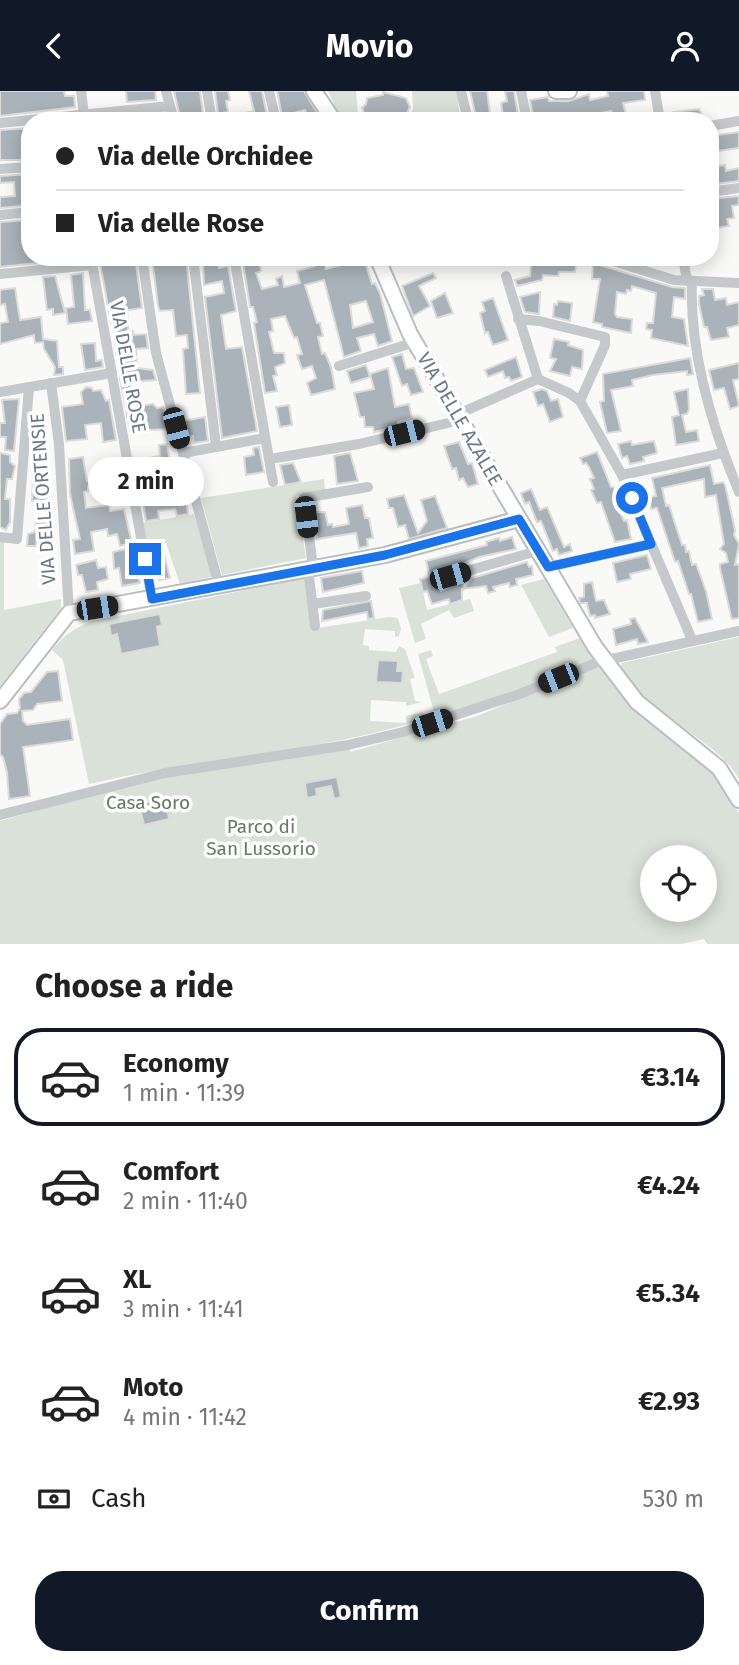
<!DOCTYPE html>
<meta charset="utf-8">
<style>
body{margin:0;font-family:"Fira Sans",sans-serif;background:#f2f2f2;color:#222;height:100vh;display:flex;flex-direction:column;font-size:26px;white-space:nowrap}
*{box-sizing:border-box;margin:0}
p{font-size:23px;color:#767676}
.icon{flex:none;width:38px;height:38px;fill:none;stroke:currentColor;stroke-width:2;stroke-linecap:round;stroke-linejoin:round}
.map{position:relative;height:853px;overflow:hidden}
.sheet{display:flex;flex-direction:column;background:#fff;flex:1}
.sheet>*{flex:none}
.banner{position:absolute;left:21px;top:21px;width:698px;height:154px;border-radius:28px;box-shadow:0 4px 18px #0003;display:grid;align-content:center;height:154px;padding:0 35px;background:#fff}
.tools{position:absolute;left:640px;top:754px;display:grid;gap:14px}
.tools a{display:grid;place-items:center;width:77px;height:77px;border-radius:50%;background:#fff;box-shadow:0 4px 18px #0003;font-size:35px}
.end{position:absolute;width:32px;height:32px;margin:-16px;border:9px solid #1a73e8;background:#fff;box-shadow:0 0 0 4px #fff}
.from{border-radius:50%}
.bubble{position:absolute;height:49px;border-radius:24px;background:#fff;box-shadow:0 4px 18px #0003;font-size:23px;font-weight:700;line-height:49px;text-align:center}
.car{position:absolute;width:21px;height:42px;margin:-21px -10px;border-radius:9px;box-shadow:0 0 5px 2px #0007;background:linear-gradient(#222 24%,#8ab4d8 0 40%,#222 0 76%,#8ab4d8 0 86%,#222 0)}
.banner b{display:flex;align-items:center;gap:24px;height:66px;font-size:26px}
.banner b+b{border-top:2px solid #e0e0e0}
.banner i{width:18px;height:18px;background:#222}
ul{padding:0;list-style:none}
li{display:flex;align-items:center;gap:21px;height:98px;margin:0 14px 10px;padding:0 21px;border:4px solid transparent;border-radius:28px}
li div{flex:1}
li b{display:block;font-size:26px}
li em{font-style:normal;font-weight:700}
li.active{border-color:#111827}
li>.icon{width:63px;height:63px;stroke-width:1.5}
h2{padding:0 35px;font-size:32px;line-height:84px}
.pay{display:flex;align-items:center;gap:18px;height:77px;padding:0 35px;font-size:26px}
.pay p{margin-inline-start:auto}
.primary-button{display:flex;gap:14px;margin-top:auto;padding:14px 35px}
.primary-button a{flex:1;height:80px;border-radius:28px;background:#111827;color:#fff;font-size:28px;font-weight:700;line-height:80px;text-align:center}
header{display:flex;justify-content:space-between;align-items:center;height:91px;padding:0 35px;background:#111827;color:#fff;font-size:32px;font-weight:700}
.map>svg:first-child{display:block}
.green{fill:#dae1d8;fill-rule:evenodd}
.building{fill:#abb3ba;stroke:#dbdbd9;stroke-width:2;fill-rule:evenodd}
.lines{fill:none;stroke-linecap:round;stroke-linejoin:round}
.secondary-casing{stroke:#b9bec3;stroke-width:18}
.street{stroke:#c5c9cc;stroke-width:10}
.secondary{stroke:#fff;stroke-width:14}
.route{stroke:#1a73e8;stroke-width:9}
.labels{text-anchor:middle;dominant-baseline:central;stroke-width:7;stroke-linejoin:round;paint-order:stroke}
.street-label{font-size:19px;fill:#687888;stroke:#fff}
.park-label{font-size:19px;fill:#667a63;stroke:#fff}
</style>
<header><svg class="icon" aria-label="back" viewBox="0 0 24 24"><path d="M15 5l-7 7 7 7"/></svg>Movio<svg class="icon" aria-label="person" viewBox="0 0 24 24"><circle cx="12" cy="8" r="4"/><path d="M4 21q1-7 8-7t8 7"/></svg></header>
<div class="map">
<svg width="739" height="853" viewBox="0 0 739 853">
<rect width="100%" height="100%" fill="#f9f9f7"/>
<!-- green -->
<g class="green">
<path d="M328,0H356L358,25L352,30H342Z"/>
<path d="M412,0H457L460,30H407L413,18Z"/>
<path d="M324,388L325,400L296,405L306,467L222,484L201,407Z"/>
<path d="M194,423L211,476V486L180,493L166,452L147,455L143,432Z"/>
<path d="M0,451H4V519L61,508V517L0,595Z"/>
<path d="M305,487L310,512L311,538L389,526L398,527L401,538L399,545L395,546V540L365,538L363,554L369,555V559L396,561L399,555L405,558L415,587L410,588L415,610L422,611L406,615V611L371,609L370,630L406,632V625L423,621L425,628C316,662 200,667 89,693L63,569L52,559C64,544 75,536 94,530Z"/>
<path d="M544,488L573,537L549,546L521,494Z"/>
<path d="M421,492L427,519L470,508L474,520L454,527L449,519L421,533L426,548L415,552L399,497Z"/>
<path d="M739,546V688C714,643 639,624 621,574L622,572Z"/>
<path d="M580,547L592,568L506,603L435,625L418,563L431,559L433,565L426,568L439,603L557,561L555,556Z"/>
<path d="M596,576L605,578L723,691L739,722V853H707L704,848L682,853H0V730L176,680L348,654L350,661L477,625ZM653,766H705V819H653Z"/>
</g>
<!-- building -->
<g class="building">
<path d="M0,0H64L65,5H74L75,16L0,25Z"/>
<path d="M126,0H155L156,9L127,11Z"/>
<path d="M174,0H200L204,30H181Z"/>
<path d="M215,0H228L230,9L226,10L228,21L218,23Z"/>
<path d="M249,0H262L268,30H222V27L254,20Z"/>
<path d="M277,0H304L322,30H308L305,19L290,23L292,30H283Z"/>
<path d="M470,0H487L491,30H477Z"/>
<path d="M508,0H514L519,30H504L501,12L507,10L505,1Z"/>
<path d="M607,0H644L645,9L623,12L626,24L619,25V22L612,23L611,20L592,24L593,30H574L573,24L561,26V30H534L530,9L548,6L549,10H569L589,3L590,9L608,5Z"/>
<path d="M383,1L406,7L410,16L403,30H357L365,24L362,17L366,13L367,7L383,4Z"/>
<path d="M699,18L705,30H675L673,21Z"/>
<path d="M30,37V69H0V39Z"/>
<path d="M739,41V57L710,61V45Z"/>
<path d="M725,74L726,80L739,77V90L714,93L712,81L717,80L718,75Z"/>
<path d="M30,83V114L0,117V106L15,105L14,91L0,92V85Z"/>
<path d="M739,105V114L732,115L734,127L727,128L729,135L710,138V108Z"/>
<path d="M30,129V166H67V169L0,176V131Z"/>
<path d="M99,166H135L142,217L128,219V241L133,240L134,244L146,243L148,257L136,258L137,277L153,279L156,289L130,291L132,307L139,306V315L153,313L157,317L163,316L169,338L130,340L120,288V263L116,264L114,232H111Z"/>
<path d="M152,166H186L200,302L186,303L183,258L188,257L187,244L176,245L173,219L160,220L158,215Z"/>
<path d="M203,166H217L219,177L228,175L236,220L221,224L226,258L242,256L257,340L222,347L205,206L224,202L222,190L204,194Z"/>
<path d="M313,166H323L326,178L364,168L372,193L375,192L380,202L392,250L378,255L374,243L357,247L361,260L344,266L324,189L305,194L317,232H320L323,245L318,246L322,263L325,262L331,276L335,298L311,304L307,292L316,287L312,275L302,278L297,264L302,263L297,246L294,247L285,225L271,228L273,240L269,241L274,262H284L285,272L275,276L277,284L273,285L277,300L265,302L254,232L257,231L253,216H250L243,172L259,168L261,180L256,182L262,198L278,194L276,188L282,185L284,196L300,192L297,180L315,175ZM366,210L373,231L353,237L350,214Z"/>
<path d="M511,166L577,168L575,181H559L558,185L543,184L542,189L517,195L515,189L530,185L531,174Z"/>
<path d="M593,172L672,196L685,197V208L674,206L672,226L684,228L688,255L651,247L652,239L646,238L647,232H653L656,202L632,195L631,200L627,199L626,203L617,201L615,223L617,226L632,228L631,242L602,236V233L593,231L600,188H592Z"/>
<path d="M83,182L85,219H90L92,230L68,233L66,217L74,216L71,184Z"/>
<path d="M433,182L436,187L419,195L430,215L413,225L402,195Z"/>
<path d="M55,185L65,222L53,224V218L47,219L43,186Z"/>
<path d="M15,197L20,229L41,226L43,248L57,250L59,276H63V283L54,284L55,276L44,258L43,251L35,252L34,244L0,253V232L8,231L5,213L0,214V199Z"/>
<path d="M702,198H713L715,209L726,207L727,214L739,211V234L727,237L729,246L711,249L707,236H704L699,213V205L704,204Z"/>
<path d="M540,201L539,223L525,221L520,206Z"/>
<path d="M445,202L453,222L437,227L431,210Z"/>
<path d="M493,207L508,249L493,254L488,241L485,242L480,222L485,220L482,211Z"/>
<path d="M558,210L572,212L570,230L553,226L554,213L557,214Z"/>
<path d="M554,248L569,251L568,254L583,259L582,278L572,276L570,285L550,280L556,268L550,267Z"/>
<path d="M95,252L96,270L102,269L103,276L85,279L81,253Z"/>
<path d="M402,263L406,278L414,277L423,301L411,304L407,293L402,295L392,266Z"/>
<path d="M516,266L522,286L511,290L509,286L505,287L503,280L488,286L485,279Z"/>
<path d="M690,267L693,283L687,284V280L653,284L632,289L633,295L611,299L621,340L607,342L600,311L604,310L603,283Z"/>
<path d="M739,272V288L733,289L739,315L730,318L724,297L714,299L709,279Z"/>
<path d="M366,274L370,286L351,292L347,280Z"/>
<path d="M388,277L395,316L409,313L412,327L398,331V335L374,341L373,336H365L364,326H360L354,302L374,298L370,283Z"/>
<path d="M86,296L92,297L93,300L101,299L106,310L109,309L116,349L103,351L101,332L85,334L87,348L66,350L62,316L83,313L81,301Z"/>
<path d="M542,298L547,300L551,310L558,308L563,326L550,331L543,313L538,315L533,301Z"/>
<path d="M688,298L689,318L687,323L682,324L686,341L697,339L699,350L676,354L672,326L679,324L674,301Z"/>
<path d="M19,308L14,360L5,359L6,346H0V332H5L2,309Z"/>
<path d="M289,314L292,334L280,336L276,316Z"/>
<path d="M205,326L208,350L194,352L193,345L186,346L182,330Z"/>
<path d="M631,350L632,354L654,350L657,362L643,366L644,370L630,373L627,365L622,367L618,353Z"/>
<path d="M459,351L468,373L472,372L478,393L468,396L463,387L459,389L456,377L452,378L444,355Z"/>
<path d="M167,353L170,371L177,370L182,388L175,389V384L163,386L161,372L145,374L147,392L139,393L135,369L160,365L159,354Z"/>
<path d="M259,356L264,381L246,384L244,366L254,364L253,357Z"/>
<path d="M34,358L49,359L47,411L32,410Z"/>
<path d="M597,361L611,396L616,397L620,407L615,409L624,430L627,429L631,448L615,451L601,411L597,412L591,399L594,398L590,388L594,387L589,376L586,372L583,373L580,367Z"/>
<path d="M0,362L10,364V371L15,375L12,388H7L5,408H10V431L6,439L0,436Z"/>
<path d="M350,362L358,390L337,393L334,365Z"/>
<path d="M83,366L87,390L99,388L100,394L88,396V400L84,401L86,417L109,414L110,420L124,418L132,452L120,455L117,443L108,445L107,438L91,441L94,460L75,463L73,449L80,448L70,403L69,368Z"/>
<path d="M293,372L301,391L285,394L280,374Z"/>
<path d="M710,374L714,393L723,391L725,394L735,439L734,444L739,453L735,474L739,473V527L732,528L731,525L720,477V473L728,471L726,462L720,458L724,453L716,404L705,406L704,388L662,397L666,415L669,414L682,454H685L686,461L689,460L692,474L696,473L706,500L712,528L698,531L691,503H689L678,470L675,471L657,417L651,418L649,406L656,405L652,387Z"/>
<path d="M122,380L126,402L109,405L108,398H103L102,392L111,390L110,381Z"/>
<path d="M531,398L540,419L547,416L564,456L570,453L572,460L559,464L557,458L553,460L541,430L537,431L529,411L525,413L521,402Z"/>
<path d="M404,404L418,442L427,430L421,409L435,405L447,437L409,448L405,434L398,436L393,417H389L387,408Z"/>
<path d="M182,407H186L188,423L177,425L175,418L158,420L159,428L146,430L143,412Z"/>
<path d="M362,414L365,427H369L373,447L367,448L368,455L359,457L356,442L317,448L316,421H325L328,434L332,433L333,436L349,433L346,417Z"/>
<path d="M36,425L50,426L48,445L37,444L36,455H27L28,443L35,441Z"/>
<path d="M512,446L516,458L479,466L436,484L441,500L462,489L464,498L472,487L527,471L529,476L532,475L533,484L516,488L517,494L510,496L509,492L493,496L495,500L488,502L486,495L462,498V509L450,513L449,508L432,513L427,500L423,501L420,488L430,486L426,470L487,454L486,451L499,447L500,450Z"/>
<path d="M158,452L160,463H164L170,487L159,489L150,454Z"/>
<path d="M125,458L127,465L134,474L136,473L140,492L122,495L119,477L114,478L113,461Z"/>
<path d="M647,464L651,478L630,483L631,488L617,491L613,472Z"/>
<path d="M96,469L98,477L106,476L108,488L97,491L98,499L86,501L82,484H78L76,474Z"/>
<path d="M362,480L364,492L323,501L321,487Z"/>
<path d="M592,491L596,510L604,509L610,523L595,527V524L590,525L587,512H580L579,507L584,506V493Z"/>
<path d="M371,510L374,527L368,528L367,521L322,530L323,519Z"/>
<path d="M160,523L162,534L157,536L160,555L121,563L117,543L111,545L109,533Z"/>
<path d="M635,527L648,551L638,553L637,548L616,554L613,538L631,533L630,528Z"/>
<path d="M378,569L398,570L397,580H403L402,592L376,591Z"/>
<path d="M58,580L62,610L37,613L33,619L22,620L23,630L27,634L70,628L73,649L23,656L30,705L9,708L7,681L3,666L0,663V633L7,623L17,622L20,617L19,608L24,602L31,601L47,581Z"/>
<path d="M337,686L341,706L334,708L331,695L316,698L317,705L307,707L305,692Z"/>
<path d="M173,705L176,720L168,722L169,728L144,734L139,713Z"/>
</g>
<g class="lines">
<!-- secondary casing -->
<g class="secondary-casing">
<g id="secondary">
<path d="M314,0L334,30"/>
<path d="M556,0H569"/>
<path d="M377,166L410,243L595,556L637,611L719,677L739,709"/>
<path d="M0,610L69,522L385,464L519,428"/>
</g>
</g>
<!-- street -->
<g class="street">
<path d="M81,0L84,24"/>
<path d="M166,0L174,30"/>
<path d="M207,0L212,30"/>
<path d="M269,0L276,30"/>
<path d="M461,0L468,30"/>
<path d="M521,0L527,30"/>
<path d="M655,0L660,30"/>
<path d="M0,32L170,15"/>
<path d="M710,35L739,30"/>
<path d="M0,78L30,76"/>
<path d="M710,101L739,97"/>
<path d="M0,124L30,121"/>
<path d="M91,166L152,508"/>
<path d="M142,166L156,262L219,495"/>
<path d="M193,166L216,355"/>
<path d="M234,166L273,391"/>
<path d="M600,166L674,189L739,192"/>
<path d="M683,166L687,190"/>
<path d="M0,183L92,174"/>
<path d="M506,185L538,288"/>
<path d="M692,190C689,262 712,336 739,401"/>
<path d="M518,228L539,230L605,246V254L580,310"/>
<path d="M339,275L415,251"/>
<path d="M51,292L59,353L69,522"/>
<path d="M0,301L112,282"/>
<path d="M458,323L538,288L569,302L580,310L622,384L692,549"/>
<path d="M183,362L265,347"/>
<path d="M270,368L359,353L461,329"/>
<path d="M622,384L723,362"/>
<path d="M0,446L17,448L29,296"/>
<path d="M313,476L304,407L368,396"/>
<path d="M548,476L651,453"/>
<path d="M308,477L315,535"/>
<path d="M450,485L537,460"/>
<path d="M313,513L366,505"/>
<path d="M0,724L165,682L348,654L403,641L517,604L598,571L739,540"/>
</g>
<!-- secondary -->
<use href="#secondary" class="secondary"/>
</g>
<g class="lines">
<!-- route -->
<path class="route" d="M145,468L152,508L385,464L519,428L548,476L651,453L632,407"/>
</g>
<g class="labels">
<!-- street labels -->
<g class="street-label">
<text transform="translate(128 276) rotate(80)">VIA DELLE ROSE</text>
<text transform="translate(460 328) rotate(60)">VIA DELLE AZALEE</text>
<text transform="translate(43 408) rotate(-94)">VIA DELLE ORTENSIE</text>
</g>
<!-- park labels -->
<g class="park-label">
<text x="148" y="711">Casa Soro</text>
<text x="261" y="735">Parco di<tspan x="261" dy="22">San Lussorio</tspan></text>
</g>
</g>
</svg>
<div class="tools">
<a><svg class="icon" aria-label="locate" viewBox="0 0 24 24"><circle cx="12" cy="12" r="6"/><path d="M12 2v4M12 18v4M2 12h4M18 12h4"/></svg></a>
</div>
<i class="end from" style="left:632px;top:407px"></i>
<i class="end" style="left:145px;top:468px"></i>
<div class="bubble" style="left:88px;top:366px;width:116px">2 min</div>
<i class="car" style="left:176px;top:337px;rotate:165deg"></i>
<i class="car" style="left:404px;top:342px;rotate:76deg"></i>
<i class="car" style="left:306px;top:426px;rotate:173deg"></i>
<i class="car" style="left:450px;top:485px;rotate:74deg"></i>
<i class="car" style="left:97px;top:517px;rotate:81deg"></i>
<i class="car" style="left:558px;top:587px;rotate:248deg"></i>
<i class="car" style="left:432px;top:632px;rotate:72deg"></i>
<div class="banner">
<b><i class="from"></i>Via delle Orchidee</b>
<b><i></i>Via delle Rose</b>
</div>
</div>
<section class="sheet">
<h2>Choose a ride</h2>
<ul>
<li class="active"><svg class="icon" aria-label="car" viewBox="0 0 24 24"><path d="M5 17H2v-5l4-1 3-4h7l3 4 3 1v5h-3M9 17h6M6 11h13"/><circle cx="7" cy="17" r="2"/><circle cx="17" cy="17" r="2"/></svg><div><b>Economy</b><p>1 min · 11:39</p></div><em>€3.14</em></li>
<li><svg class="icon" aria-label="car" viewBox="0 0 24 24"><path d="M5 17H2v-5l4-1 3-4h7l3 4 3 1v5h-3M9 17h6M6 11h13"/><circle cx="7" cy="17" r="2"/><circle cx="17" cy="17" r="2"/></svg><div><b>Comfort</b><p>2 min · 11:40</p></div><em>€4.24</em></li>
<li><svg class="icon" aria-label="car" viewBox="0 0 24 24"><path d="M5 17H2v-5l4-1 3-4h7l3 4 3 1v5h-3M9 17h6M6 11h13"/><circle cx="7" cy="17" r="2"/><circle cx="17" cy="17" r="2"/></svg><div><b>XL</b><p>3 min · 11:41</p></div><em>€5.34</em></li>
<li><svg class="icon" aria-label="car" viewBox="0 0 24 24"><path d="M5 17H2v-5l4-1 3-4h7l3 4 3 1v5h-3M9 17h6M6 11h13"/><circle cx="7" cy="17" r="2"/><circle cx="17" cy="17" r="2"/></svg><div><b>Moto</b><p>4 min · 11:42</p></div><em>€2.93</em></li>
</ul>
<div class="pay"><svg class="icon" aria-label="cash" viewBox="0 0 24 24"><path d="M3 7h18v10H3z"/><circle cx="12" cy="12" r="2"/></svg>Cash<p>530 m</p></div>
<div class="primary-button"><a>Confirm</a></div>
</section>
